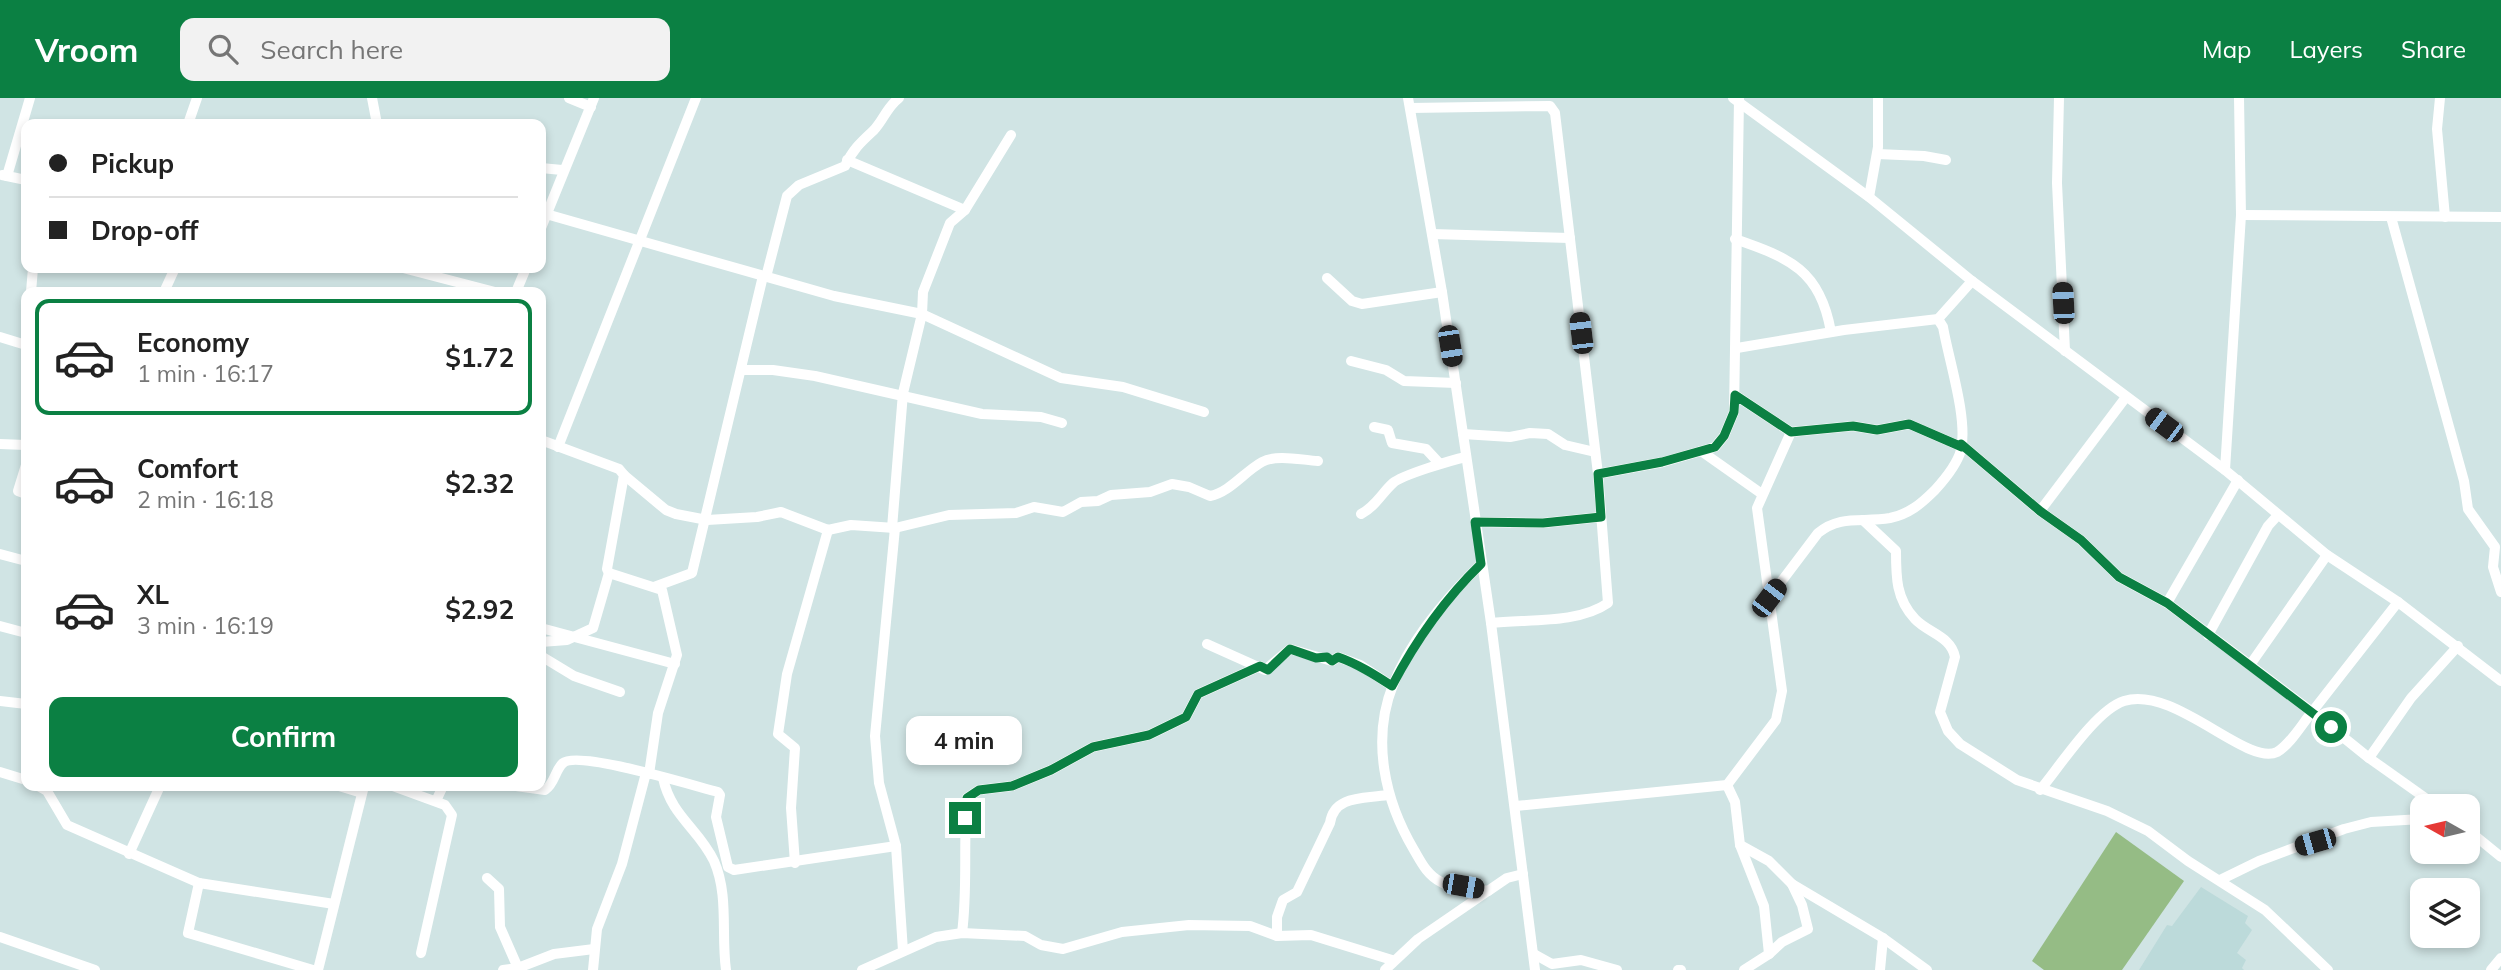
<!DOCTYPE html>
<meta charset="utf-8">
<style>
body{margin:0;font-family:Mulish,sans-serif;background:#f2f2f2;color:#222;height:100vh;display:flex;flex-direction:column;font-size:26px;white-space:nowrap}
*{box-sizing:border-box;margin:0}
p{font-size:23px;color:#767676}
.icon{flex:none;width:38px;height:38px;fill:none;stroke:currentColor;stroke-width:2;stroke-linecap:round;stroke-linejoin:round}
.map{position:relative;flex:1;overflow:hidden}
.drawer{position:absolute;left:21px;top:189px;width:525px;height:504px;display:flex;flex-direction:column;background:#fff;border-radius:14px;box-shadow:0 4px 10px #0003}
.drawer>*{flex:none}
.hud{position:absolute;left:21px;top:21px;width:525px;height:154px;border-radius:14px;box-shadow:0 4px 10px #0003;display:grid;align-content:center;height:154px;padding:0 28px;background:#fff}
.needle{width:46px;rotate:278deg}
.controls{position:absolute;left:2410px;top:696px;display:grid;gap:14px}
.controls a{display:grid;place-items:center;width:70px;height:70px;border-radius:14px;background:#fff;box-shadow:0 4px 10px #0003;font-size:35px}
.end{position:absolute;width:32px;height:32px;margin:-16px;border:9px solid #0b8043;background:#fff;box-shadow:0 0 0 4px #fff}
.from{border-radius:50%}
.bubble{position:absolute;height:49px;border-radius:14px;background:#fff;box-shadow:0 4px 10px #0003;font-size:23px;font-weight:700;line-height:49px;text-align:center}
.car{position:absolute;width:21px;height:42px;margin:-21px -10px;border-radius:9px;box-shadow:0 0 5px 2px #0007;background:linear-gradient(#222 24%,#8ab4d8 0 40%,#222 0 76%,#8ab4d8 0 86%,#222 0)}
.hud b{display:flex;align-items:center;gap:24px;height:66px;font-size:26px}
.hud b+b{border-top:2px solid #e0e0e0}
.hud i{width:18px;height:18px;background:#222}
ul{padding:12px 0 0;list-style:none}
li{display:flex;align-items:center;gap:21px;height:116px;margin:0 14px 10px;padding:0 14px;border:4px solid transparent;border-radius:14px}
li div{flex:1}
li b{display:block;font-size:26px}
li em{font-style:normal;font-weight:700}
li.on{border-color:#0b8043}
li>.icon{width:63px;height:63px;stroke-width:1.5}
.button{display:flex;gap:14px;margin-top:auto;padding:14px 28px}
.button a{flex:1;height:80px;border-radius:14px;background:#0b8043;color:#fff;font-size:28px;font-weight:700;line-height:80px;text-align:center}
header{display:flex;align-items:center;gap:42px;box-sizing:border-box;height:98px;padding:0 35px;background:#0b8043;color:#fff}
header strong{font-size:33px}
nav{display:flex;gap:38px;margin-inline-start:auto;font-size:24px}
.search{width:490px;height:63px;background:#f2f2f2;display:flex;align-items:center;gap:18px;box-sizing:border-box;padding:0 24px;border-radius:14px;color:#767676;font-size:26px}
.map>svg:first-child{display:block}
.built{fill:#bcdada}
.green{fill:#95bc85}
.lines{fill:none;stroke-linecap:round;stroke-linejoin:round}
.minor{stroke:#fff;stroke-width:10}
.route{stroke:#0b8043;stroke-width:9}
</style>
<header>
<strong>Vroom</strong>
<div class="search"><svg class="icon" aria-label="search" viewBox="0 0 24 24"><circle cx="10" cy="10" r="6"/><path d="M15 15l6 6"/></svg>Search here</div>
<nav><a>Map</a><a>Layers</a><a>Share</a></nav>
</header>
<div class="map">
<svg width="2501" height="872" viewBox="0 0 2501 872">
<rect width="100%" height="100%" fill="#d0e4e4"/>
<!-- built -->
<path class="built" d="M2201,789L2248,818L2245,825L2252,832L2237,855L2246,862L2242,870L2244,872H2139L2167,827L2172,828Z"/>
<!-- green -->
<path class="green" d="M2116,734L2184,783L2122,872H2044L2032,863Z"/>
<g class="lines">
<!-- minor -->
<g class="minor">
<path d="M372,0L377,26"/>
<path d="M569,0L591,9"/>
<path d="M1408,0L1442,194L1491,525L1535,872"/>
<path d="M1733,0L1869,99L1972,183L2225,372L2327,457L2398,504L2501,583"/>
<path d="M2059,0L2057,85L2065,253"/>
<path d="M2440,0L2437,31L2445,119"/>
<path d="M1410,10L1550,8L1555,15L1598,376L1608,505C1578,526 1527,521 1491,525"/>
<path d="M188,26L197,0"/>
<path d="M1011,37L965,112L950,125L923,194L922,216L1061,280L1123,289L1204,314"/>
<path d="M1877,56L1924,58L1946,62"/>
<path d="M847,62L965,112"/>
<path d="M541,70L562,72"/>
<path d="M2,77L26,82"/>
<path d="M7,78L30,0"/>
<path d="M1869,99L1878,49V0"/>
<path d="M546,116L834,198L922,216L903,295L892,430"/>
<path d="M2241,117L2501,119"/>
<path d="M2391,119L2464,383L2468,411L2495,449L2493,469L2501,494"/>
<path d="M541,130L594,0"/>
<path d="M1432,136L1570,140"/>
<path d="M1735,141C1790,160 1820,172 1831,234"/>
<path d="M403,170L495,194"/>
<path d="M766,179L787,98L799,87L845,68C853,51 861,44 874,32C884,21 887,9 899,0"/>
<path d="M1327,180L1352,203L1362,206L1442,194"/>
<path d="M31,194L33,170"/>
<path d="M164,194L175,170"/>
<path d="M516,194L526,170"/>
<path d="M0,239L26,247"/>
<path d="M1737,250L1844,232L1938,221L1972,183"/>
<path d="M1351,263L1386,272L1404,283L1456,285"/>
<path d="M742,272H773L815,278L982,316L1041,319L1062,325"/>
<path d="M1374,329L1388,332L1392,345L1426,351L1439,365"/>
<path d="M1791,334L1853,328L1877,332L1909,326L1962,349"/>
<path d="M1463,336L1510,339L1530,335L1548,336L1565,347L1595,354"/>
<path d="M541,342L619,371L624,377L607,471L609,475L662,492L677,557L658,615L649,676"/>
<path d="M0,346L26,347"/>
<path d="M1961,346L2040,413L2081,442L2119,479L2167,505L2250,567L2327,457"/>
<path d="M558,349L696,0"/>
<path d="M1701,353L1762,396"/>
<path d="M26,367L18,393L26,396"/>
<path d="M2225,372L2241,117L2239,0"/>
<path d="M1598,376L1663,364L1715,349L1724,338L1734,314L1739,1"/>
<path d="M624,377L666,412L676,416L707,422L757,419L781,414L828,432L851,427L895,430L949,417L1016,415L1034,409L1063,414L1081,404L1098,403L1111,397L1150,394L1172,386L1189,389L1210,398C1230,394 1244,374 1262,364C1277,356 1301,362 1318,363"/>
<path d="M2040,413L2126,299"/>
<path d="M1361,416C1376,408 1381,396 1393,385C1402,377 1452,362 1466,359"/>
<path d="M1863,422L1896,453C1896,479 1896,501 1915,521C1928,535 1951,538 1955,559L1940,614L1948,633L1960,646L2017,682L2107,713L2148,733L2188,763L2265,812L2328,872"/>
<path d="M1475,424L1543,425L1601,419"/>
<path d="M895,430L875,638L879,685L896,748L903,853"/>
<path d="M0,456L26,463"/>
<path d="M1481,466C1447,499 1410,543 1393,587C1371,642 1385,703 1414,752C1421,764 1427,777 1441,784C1452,791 1474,790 1488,793L1507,780L1523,776"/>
<path d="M654,489L692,475L763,178"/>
<path d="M1769,500L1818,435C1841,416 1863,425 1890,420C1909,416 1921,406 1935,392C1945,381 1957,367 1961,352C1968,320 1949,263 1943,229L1938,221"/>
<path d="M2167,505L2238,382"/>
<path d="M0,528L26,535"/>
<path d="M541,530L675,566"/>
<path d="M2208,537L2268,428L2278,417"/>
<path d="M541,544L567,542L593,530L609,475"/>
<path d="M1207,546L1265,572L1290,551L1332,563L1338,559L1360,567L1392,588"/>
<path d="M541,558L574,578L620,594"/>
<path d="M2250,567L2312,614L2398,504"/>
<path d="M0,603L26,606"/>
<path d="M2369,660L2438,709"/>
<path d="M0,674L26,682"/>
<path d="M663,680C671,718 699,731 714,763C729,797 721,836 726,872"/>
<path d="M1727,687L1735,704L1740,747L1769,763L1792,786L1883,840L1927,872"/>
<path d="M38,688L47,693L67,727L199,785L334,806"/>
<path d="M339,688L362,695"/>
<path d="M393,688L445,707L452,717L421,855"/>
<path d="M516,688L545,692C555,685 555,672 563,665C578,652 694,688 718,694L720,697L716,719L728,769L734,772L896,748"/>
<path d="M2040,692C2060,668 2096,612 2124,603C2174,587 2247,669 2277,654C2290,647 2302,626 2312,614L2369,660L2411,600L2458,548"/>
<path d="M436,703L443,688"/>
<path d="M1516,708L1727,687L1776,622L1782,593L1757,410L1791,334L1735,297"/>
<path d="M2468,732L2501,759"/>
<path d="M1740,747L1764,808L1769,856L1744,872"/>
<path d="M129,756L160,688"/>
<path d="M795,765L791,710L795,650L778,636L787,576L828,432"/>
<path d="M487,780L499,791L500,829L518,870L503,872"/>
<path d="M2220,782L2259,763L2344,731L2371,724L2422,721"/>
<path d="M199,785L188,835L313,872"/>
<path d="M962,835C968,790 963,745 967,700L979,692L1012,688L1051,672L1093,649L1149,637L1186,619L1198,596L1260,568"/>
<path d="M1277,838V819L1283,802L1297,794L1330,725C1334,697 1364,701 1387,697"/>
<path d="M0,839L95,872"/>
<path d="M1534,856L1552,866L1581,862L1617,872"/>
<path d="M1769,856L1782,844L1808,831L1802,807L1792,786"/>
<path d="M518,870L554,856L594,851"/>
<path d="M318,872L364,688"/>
<path d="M593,872L597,831L622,766L646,675"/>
<path d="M862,872L936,839L962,835L1025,838L1041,847L1063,851L1122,834L1189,827L1250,828L1277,838L1311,837L1392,862"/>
<path d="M1385,872L1418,841L1488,793"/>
<path d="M1678,872H1681"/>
<path d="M1880,872L1883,840"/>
<path d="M2491,872L2501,860"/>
</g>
</g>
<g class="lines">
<!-- route -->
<path class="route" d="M965,720L967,700L979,692L1012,688L1051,672L1093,649L1149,637L1186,619L1198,596L1260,568L1268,572L1290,551L1316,560L1327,559L1332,563L1338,559C1358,566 1375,577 1392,588C1415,544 1445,501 1481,466L1475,424L1543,425L1601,419L1598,376L1662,364L1715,349L1724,338L1734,314L1735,297L1791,334L1853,328L1877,332L1909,326L1962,349L1961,346L2040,413L2081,442L2119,479L2167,505L2331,629"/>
</g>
</svg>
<div class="controls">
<a><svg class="needle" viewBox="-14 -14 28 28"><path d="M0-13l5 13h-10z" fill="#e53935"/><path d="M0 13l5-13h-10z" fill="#767676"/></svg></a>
<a><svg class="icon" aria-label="layers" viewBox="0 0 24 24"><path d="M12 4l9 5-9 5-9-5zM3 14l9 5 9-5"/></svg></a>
</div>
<i class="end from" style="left:2331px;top:629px"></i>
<i class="end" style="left:965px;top:720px"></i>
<div class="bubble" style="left:906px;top:618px;width:116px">4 min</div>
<i class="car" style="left:2063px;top:205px;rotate:357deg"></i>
<i class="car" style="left:1581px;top:235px;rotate:353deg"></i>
<i class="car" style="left:1450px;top:248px;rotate:171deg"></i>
<i class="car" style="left:2164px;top:327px;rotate:307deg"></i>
<i class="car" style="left:1769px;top:500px;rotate:37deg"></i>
<i class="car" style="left:2315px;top:744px;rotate:254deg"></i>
<i class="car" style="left:1463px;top:788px;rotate:100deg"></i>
<div class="hud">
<b><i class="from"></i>Pickup</b>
<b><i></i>Drop-off</b>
</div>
<section class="drawer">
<ul>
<li class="on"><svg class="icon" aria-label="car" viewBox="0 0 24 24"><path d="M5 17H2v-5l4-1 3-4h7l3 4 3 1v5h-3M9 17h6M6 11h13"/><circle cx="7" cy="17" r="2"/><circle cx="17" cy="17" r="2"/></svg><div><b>Economy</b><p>1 min · 16:17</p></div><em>$1.72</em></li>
<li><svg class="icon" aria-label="car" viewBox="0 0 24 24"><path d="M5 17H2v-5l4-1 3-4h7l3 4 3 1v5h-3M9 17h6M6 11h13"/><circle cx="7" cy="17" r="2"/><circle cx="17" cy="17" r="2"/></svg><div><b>Comfort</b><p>2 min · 16:18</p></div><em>$2.32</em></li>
<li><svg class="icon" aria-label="car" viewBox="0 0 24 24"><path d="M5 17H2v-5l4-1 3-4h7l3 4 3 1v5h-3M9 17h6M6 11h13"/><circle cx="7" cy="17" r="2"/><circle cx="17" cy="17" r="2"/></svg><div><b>XL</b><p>3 min · 16:19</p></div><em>$2.92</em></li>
</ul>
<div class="button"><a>Confirm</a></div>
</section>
</div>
